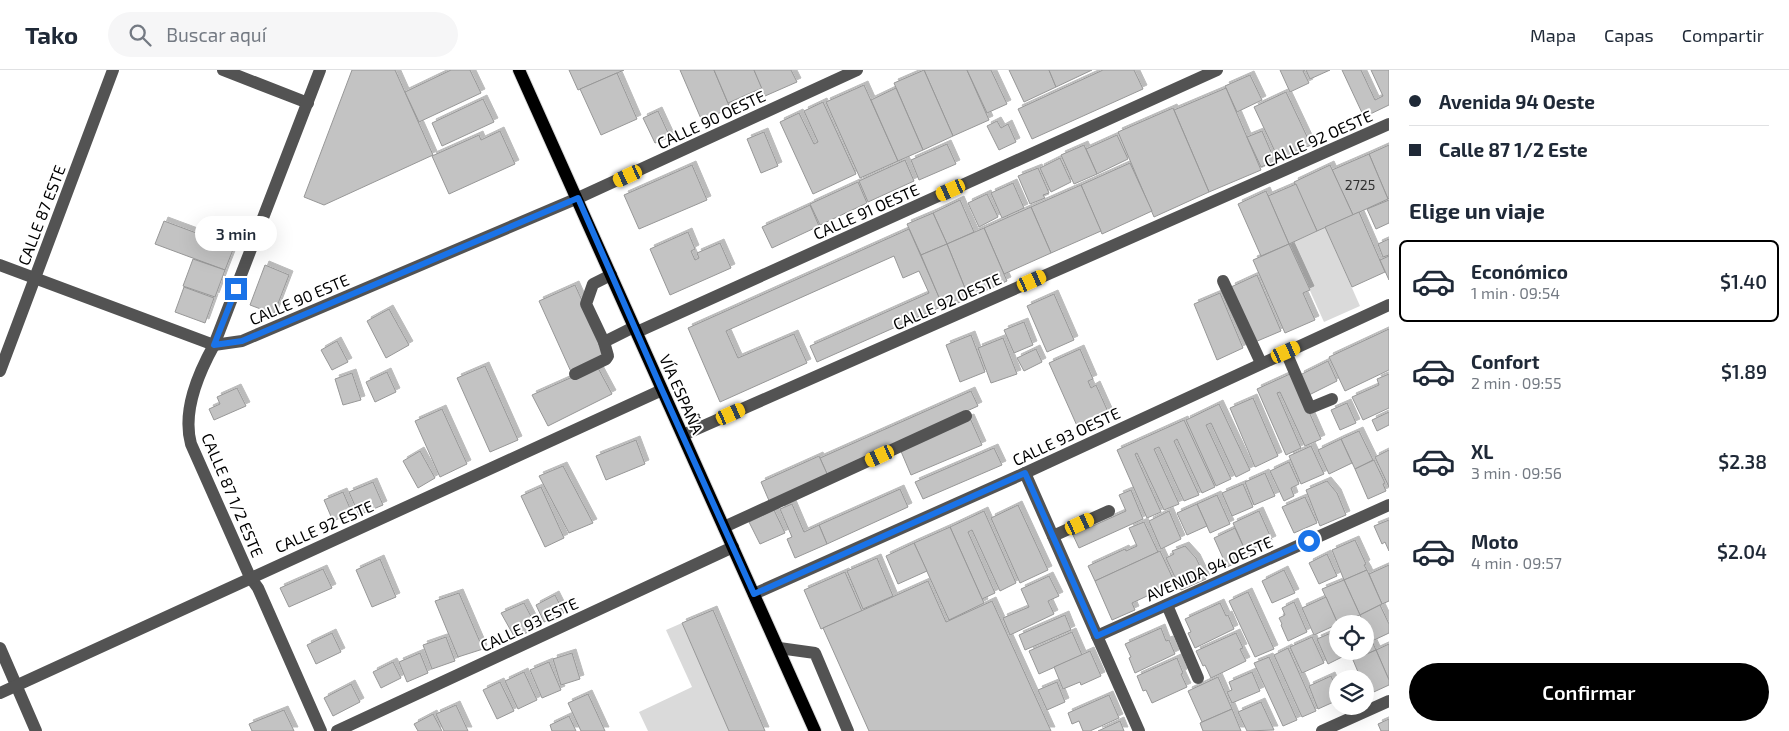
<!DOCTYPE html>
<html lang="es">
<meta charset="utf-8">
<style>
body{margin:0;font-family:"Exo 2",sans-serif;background:#f6f6f7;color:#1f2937;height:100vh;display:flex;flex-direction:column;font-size:19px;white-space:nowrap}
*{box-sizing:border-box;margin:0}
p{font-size:16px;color:#747a83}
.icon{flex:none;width:28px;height:28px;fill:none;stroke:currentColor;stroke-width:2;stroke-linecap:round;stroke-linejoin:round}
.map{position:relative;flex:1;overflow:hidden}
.drawer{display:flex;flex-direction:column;background:#fff;width:400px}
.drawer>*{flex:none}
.hud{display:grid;align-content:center;height:110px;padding:0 20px;background:#fff}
.fabs{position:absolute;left:1329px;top:545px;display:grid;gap:10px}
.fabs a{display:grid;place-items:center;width:45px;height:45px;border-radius:50%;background:#fff;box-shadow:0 5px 20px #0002;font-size:25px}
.end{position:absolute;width:22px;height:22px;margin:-11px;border:6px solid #1a73e8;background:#fff;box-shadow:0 0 0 2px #fff}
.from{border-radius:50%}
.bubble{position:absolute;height:35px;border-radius:18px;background:#fff;box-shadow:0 5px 20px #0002;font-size:16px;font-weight:600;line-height:35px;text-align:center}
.car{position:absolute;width:15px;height:30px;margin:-15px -8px;border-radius:6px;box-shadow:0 0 4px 1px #0007;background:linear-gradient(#f5c518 24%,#345 0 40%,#f5c518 0 76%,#345 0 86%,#f5c518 0)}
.hud b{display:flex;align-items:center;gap:18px;height:48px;font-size:19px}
.hud b+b{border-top:1px solid #e0e1e3}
.hud i{width:12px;height:12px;background:#1f2937}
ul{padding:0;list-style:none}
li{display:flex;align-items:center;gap:15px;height:82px;margin:0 10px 8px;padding:0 10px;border:2px solid transparent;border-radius:8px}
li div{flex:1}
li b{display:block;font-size:19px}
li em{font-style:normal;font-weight:600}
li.selected{border-color:#000}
li>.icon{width:45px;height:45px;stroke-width:1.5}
h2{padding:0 20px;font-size:22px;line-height:60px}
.primary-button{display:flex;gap:10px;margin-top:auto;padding:10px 20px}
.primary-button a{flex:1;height:58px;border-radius:30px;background:#000;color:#fff;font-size:20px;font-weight:600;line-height:58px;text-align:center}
header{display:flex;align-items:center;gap:30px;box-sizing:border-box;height:70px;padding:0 25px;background:#fff;border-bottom:1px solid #e0e1e3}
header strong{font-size:24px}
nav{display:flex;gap:28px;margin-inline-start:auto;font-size:18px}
.search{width:350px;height:45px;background:#f6f6f7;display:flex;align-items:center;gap:12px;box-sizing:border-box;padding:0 18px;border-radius:28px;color:#747a83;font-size:19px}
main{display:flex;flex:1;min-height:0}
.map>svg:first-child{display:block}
.green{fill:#dadada}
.building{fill:#c3c3c3;stroke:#979797;filter:url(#shadow)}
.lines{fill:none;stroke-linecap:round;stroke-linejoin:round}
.major-casing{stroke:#dbdbdb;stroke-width:14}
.minor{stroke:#535353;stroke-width:12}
.major{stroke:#000;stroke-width:12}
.route{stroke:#1a73e8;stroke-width:6}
.labels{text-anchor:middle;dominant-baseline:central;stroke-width:4;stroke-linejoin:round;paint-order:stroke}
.number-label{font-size:14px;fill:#313131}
.street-label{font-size:16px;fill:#000;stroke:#fff}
</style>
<header>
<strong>Tako</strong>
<div class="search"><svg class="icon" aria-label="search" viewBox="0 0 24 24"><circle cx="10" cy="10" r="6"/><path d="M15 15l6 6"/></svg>Buscar aquí</div>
<nav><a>Mapa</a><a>Capas</a><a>Compartir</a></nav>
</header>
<main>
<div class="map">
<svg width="1389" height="661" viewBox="0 0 1389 661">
<defs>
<filter id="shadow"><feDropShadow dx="4" dy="-4" stdDeviation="0" flood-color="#0004"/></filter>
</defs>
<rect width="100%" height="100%" fill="#fff"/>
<!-- green -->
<g class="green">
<path d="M1325,157L1360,236L1324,252L1289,174Z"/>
<path d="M682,553L729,661H648L639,642L692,617L666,560Z"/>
</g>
<!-- building -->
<g class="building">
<path d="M352,0H395L433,85L324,135L304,127Z"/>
<path d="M451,0H470L481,23L419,52L405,22Z"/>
<path d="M569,0H624L578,20Z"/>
<path d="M680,0H714L730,38L702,51Z"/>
<path d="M714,0H754L762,18L728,33Z"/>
<path d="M754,0H791L797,12L765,26Z"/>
<path d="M924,0H967L989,50L953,66Z"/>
<path d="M924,0L953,66L923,80L894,13Z"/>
<path d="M967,0H991L1007,34L987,43Z"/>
<path d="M1009,0H1049L1056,17L1024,32Z"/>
<path d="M1049,0H1092L1056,17Z"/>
<path d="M1103,0H1134L1143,19L1032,69L1018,39Z"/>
<path d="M1280,0H1305L1303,1L1309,13L1290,22Z"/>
<path d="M1306,0H1330L1310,9Z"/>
<path d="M1342,0H1361L1375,30L1383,26L1371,0H1389V35L1364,47Z"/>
<path d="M617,3L637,49L601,65L580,19Z"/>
<path d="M1250,5L1262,30L1237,42L1225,16Z"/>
<path d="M864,15L898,91L860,108L826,32Z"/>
<path d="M896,18L923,80L898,91L871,30Z"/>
<path d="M1226,18L1261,100L1209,122L1174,40Z"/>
<path d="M1286,22L1311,75L1279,90L1254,37Z"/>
<path d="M483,29L494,52L442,76L432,53Z"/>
<path d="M823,32L856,104L813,124L780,52L799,43L814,74L818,72L804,41Z"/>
<path d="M1173,38L1209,122L1154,147L1118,62Z"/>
<path d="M658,41L670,67L655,73L643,48Z"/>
<path d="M997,51L1001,58L1008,54L1016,72L999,80L987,56Z"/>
<path d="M500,61L515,94L449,124L432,86L479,65L481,70Z"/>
<path d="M1262,61L1275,91L1261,97L1247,67Z"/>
<path d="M764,62L778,96L761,103L747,69Z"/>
<path d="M1117,65L1128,89L1097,104L1086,79Z"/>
<path d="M947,74L956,94L919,110L911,90Z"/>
<path d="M1084,75L1097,104L1074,114L1061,85Z"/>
<path d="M1389,75V128L1388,129L1369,84Z"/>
<path d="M1369,84L1388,129L1353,145L1332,100Z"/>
<path d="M1060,88L1071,112L1051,122L1040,98Z"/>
<path d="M905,90L914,111L868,132L859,111Z"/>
<path d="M1130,93L1152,141L1102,164L1081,115Z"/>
<path d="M692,95L707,130L639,159L624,125Z"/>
<path d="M1330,95L1353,145L1317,161L1294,112Z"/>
<path d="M1038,98L1049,123L1043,125L1045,128L1030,134L1018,106Z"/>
<path d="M858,112L867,133L820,155L810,134Z"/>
<path d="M1013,113L1024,138L1002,148L991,123Z"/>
<path d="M1296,114L1317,161L1289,174L1268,126Z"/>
<path d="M1081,115L1101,161L1051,183L1031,137Z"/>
<path d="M1266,121L1289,174L1261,186L1238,134Z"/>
<path d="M987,124L998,147L979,157L968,133Z"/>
<path d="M960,130L974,162L947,174L933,143Z"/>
<path d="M1389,130V153L1376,159L1367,139Z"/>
<path d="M810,135L819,156L772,178L762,157Z"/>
<path d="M1031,137L1051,183L1004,204L984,158Z"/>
<path d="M1359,142L1385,202L1352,217L1325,157Z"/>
<path d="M933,143L947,174L921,185L907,154Z"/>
<path d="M164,151L234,177L225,200L155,174Z"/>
<path d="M984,158L1007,211L969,228L947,174Z"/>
<path d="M909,159L943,236L817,292L810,276L929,223L919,201L903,208L894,186L726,261L738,288L794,264L807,293L720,332L688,258Z"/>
<path d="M688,162L695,179L691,181L695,190L699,188L697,183L720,173L731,198L670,225L650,179Z"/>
<path d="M1389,169V185L1383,187L1378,174Z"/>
<path d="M947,174L969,228L944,239L921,185Z"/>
<path d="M1289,174L1310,220L1303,223L1315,250L1285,263L1253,190Z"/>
<path d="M1389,186V210L1380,190Z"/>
<path d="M193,189L225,200L215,227L183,216Z"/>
<path d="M265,195L289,205L274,244L250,235Z"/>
<path d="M1257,205L1281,261L1255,272L1231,217Z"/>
<path d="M575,215L607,286L572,304L539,231Z"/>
<path d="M184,217L214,228L205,253L175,242Z"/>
<path d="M1220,223L1243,278L1217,290L1194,234Z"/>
<path d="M1054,224L1074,270L1047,282L1027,236Z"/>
<path d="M389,239L409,275L386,288L367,251Z"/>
<path d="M1024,252L1033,275L1014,283L1004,260Z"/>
<path d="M1389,259V300L1345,321L1329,287Z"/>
<path d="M971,265L985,302L960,312L946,275Z"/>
<path d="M1003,268L1017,304L991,313L978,278Z"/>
<path d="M337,271L348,292L332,300L321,280Z"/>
<path d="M1036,279L1042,292L1024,301L1017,288Z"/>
<path d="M1080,279L1093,309L1088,311L1091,318L1096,315L1109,344L1078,358L1049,293Z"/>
<path d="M1328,291L1337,311L1309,325L1300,305Z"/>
<path d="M485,296L518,370L490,382L457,308Z"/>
<path d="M597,296L612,324L548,356L532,325Z"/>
<path d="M387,302L396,322L375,332L366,312Z"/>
<path d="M352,303L361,330L343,335L335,309Z"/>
<path d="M1292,303L1321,369L1305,376L1280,322L1277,323L1301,378L1286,385L1257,319Z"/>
<path d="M1389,304V338L1363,350L1352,327L1379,315L1377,309Z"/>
<path d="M237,318L246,336L214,350L209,339L220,334L217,327Z"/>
<path d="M971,321L978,336L827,404L820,388Z"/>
<path d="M1253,328L1278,386L1255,397L1230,338Z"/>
<path d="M1347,333L1356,353L1340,360L1331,340Z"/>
<path d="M1219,334L1250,400L1236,407L1211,353L1206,355L1231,409L1216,416L1186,350Z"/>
<path d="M442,339L467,394L440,407L415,351Z"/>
<path d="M1389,342V355L1377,361L1372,350Z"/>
<path d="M970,348L982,375L911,405L900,379Z"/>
<path d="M1184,350L1215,417L1202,423L1177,369L1174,371L1199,425L1184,431L1159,377L1154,379L1179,434L1164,440L1137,383L1135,384L1161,442L1147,448L1117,380Z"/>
<path d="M1359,361L1373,390L1355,399L1341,369Z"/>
<path d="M1341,369L1352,393L1329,404L1318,380Z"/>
<path d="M636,370L645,394L606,410L596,386Z"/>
<path d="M1311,376L1324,404L1301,414L1289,386Z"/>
<path d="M994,378L1002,395L923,429L915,412Z"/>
<path d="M1389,380V417L1375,387Z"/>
<path d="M420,381L435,408L418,418L403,391Z"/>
<path d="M819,386L828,406L770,433L761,412Z"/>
<path d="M1374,390L1385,413L1383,414L1386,421L1368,429L1355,399Z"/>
<path d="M1289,392L1299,414L1291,418L1294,426L1284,431L1270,401Z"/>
<path d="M563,396L593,453L569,463L539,406Z"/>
<path d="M1265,403L1275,426L1254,435L1245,412Z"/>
<path d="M1327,411L1337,423L1346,445L1320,456L1306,420Z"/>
<path d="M373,412L383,435L359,445L349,422Z"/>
<path d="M1243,414L1253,437L1232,446L1222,423Z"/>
<path d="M541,417L564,468L545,477L521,426Z"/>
<path d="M900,419L908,437L827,474L819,455Z"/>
<path d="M1131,420L1143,449L1079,478L1073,465L1126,441L1119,425Z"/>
<path d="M343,422L352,443L333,451L324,430Z"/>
<path d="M1217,425L1230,454L1210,463L1197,434Z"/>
<path d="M1305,427L1317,453L1294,463L1282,437Z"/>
<path d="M792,434L804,462L819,455L827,474L795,488L787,469L792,467L780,439Z"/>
<path d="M1197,434L1207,456L1187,465L1177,443Z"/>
<path d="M1018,435L1048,500L1020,513L991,448Z"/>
<path d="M774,440L785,463L760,474L749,452Z"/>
<path d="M984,441L1016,513L1000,521L972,460L968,462L995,523L982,529L950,457Z"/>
<path d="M1169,441L1181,469L1161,479L1149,451Z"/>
<path d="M1259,441L1272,470L1246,482L1233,453Z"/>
<path d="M1389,450V481L1385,472L1382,474L1374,456Z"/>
<path d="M1144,452L1158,482L1095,511L1088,496L1125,479L1126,481L1137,476L1129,458Z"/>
<path d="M950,457L984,533L949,550L914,473Z"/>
<path d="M1235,458L1248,487L1227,497L1214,468Z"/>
<path d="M1355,470L1366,494L1364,495L1367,500L1344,510L1332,480Z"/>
<path d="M914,473L927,501L898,514L886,486Z"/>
<path d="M1185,476L1196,488L1206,509L1181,520L1166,488L1174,484L1172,481Z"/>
<path d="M1160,481L1175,513L1132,533L1135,540L1112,550L1095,511Z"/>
<path d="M1327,484L1337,506L1319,514L1309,493Z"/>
<path d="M877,488L893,526L863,539L847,501Z"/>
<path d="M380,489L396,527L372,537L356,500Z"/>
<path d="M1389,495V531L1382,534L1369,504Z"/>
<path d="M323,499L332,518L289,537L280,518Z"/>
<path d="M1284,500L1295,523L1272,533L1262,511Z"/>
<path d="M1367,500L1382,534L1360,545L1344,510Z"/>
<path d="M845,502L862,541L821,559L804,520Z"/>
<path d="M1049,506L1059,526L1048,531L1054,544L1010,565L1003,548L1029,537L1021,519Z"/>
<path d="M1344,510L1360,545L1338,554L1322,519Z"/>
<path d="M928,511L946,552L992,531L1051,661H869L823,558Z"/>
<path d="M1248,522L1274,579L1255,587L1229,531Z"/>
<path d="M459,523L483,579L458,587L435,531Z"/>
<path d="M555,525L564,543L544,552L536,535Z"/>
<path d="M1326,527L1338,554L1314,565L1302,538Z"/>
<path d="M1294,532L1307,562L1288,571L1281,555L1282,554L1279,548L1285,545L1282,538Z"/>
<path d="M524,533L537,558L515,568L501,543Z"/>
<path d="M1220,533L1226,546L1228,545L1234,559L1195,578L1188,563L1191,562L1185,549Z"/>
<path d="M1380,535L1389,554V563L1372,571L1360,545Z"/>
<path d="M713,540L765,661H729L682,553Z"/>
<path d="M1065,545L1071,560L1025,580L1019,565Z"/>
<path d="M1365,556L1376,580L1354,590L1350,581H1365Z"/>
<path d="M1161,558L1166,571L1169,570L1175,584L1135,603L1129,588L1131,587L1125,574Z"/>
<path d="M1338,560V581H1350V583L1328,594L1317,569Z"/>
<path d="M1072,562L1082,585L1039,604L1029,581Z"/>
<path d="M332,563L341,582L316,594L307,575Z"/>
<path d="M1236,563L1243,578L1240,579L1246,591L1211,608L1205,595L1203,596L1196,581Z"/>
<path d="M446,567L455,591L432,599L423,575Z"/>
<path d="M1312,567L1324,593L1302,603L1290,577Z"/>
<path d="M1389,574V610L1376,580Z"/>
<path d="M1288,578L1316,641L1302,647L1274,585Z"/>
<path d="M1376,580L1389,610V615L1365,626V609H1361L1353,590Z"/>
<path d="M1090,581L1101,606L1081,615L1080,612L1063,619L1054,597Z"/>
<path d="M420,583L428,603L407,612L399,592Z"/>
<path d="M572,583L580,609L561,615L553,589Z"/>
<path d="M1269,587L1297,650L1283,656L1254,593Z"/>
<path d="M1177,588L1183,603L1181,604L1187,617L1152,633L1146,620L1143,621L1137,606Z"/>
<path d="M393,592L401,608L381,618L373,602Z"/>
<path d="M549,592L561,620L542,628L530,600Z"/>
<path d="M524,602L537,630L518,639L505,611Z"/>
<path d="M1252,602L1260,621L1232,633L1227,622L1232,620L1229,612Z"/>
<path d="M1331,606L1338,622V630L1318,639L1309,616Z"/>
<path d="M1218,607L1232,639L1202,652L1188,621Z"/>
<path d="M500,612L514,641L497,649L483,620Z"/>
<path d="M1057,612L1065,632L1047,640L1038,620Z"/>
<path d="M351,614L360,632L333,646L324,628Z"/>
<path d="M588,624L605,661H581L568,633Z"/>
<path d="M1109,625L1119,648L1090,661H1083L1079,651L1072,654L1068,643Z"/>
<path d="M1261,632L1274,660L1247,661L1238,642Z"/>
<path d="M456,635L468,661H444L436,644Z"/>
<path d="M1232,639L1241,661H1203L1200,653Z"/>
<path d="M284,640L294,661H252L249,654Z"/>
<path d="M433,644L442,661H418L414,654Z"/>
<path d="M569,646L576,661H552L550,655Z"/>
<path d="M1389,649V661H1381L1378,654Z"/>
<path d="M1120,651L1124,661H1098Z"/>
</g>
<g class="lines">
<!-- major casing -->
<g class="major-casing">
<path id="major" d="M519,0L815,661"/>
</g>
<!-- minor -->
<g class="minor">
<path d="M223,0L308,33"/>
<path d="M320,0L214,275C198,304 182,341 191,374L250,507L258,518L321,661"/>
<path d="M0,195L214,275L242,271L578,128L857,0"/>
<path d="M1223,211L1261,293"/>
<path d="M637,262L1217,0"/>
<path d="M604,272L634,257"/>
<path d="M1286,282L1310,338L1332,329"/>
<path d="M0,301L113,0"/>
<path d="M575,304L606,289L608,286L604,272L586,234L593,214L611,205"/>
<path d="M683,365L1389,54"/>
<path d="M1025,403L1139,661"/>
<path d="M724,457L966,346"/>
<path d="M1053,466L1109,441"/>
<path d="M754,524L1025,403L1389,235"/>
<path d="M1167,535L1198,608"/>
<path d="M1097,566L1389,435"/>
<path d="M0,578L36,661"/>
<path d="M779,578L815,583L848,661"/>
<path d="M0,623L662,320"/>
<path d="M337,661L733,477"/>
<path d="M1322,661L1389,631"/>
</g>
<!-- major -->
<use href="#major" class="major"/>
</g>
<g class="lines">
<!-- route -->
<path class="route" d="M236,219L214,275L242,271L578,128L662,320L754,524L1025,403L1097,566L1309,471"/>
</g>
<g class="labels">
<!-- number labels -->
<g class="number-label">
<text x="1360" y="114">2725</text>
</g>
<!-- street labels -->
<g class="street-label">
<text transform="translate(711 49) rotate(-25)">CALLE 90 OESTE</text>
<text transform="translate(1318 68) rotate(-24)">CALLE 92 OESTE</text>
<text transform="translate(866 141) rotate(-24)">CALLE 91 OESTE</text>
<text transform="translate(41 145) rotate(-69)">CALLE 87 ESTE</text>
<text transform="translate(299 229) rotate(-23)">CALLE 90 ESTE</text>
<text transform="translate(947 231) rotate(-24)">CALLE 92 OESTE</text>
<text transform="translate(682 324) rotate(66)">VÍA ESPAÑA</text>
<text transform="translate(1066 366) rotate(-25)">CALLE 93 OESTE</text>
<text transform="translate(233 425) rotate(67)">CALLE 87 1/2 ESTE</text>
<text transform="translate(324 456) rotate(-24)">CALLE 92 ESTE</text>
<text transform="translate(1209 498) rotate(-24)">AVENIDA 94 OESTE</text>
<text transform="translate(529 554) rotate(-25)">CALLE 93 ESTE</text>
</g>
</g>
</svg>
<div class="fabs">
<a><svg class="icon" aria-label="locate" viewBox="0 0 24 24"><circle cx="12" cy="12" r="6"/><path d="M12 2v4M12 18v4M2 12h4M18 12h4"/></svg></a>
<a><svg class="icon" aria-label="layers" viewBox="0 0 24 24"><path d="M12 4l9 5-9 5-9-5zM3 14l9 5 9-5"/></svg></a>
</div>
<i class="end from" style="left:1309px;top:471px"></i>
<i class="end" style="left:236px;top:219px"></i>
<div class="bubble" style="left:195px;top:146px;width:82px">3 min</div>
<i class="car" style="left:628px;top:106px;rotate:245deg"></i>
<i class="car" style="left:951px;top:120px;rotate:246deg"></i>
<i class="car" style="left:1032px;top:211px;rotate:66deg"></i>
<i class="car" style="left:1286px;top:282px;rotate:66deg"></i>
<i class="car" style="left:731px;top:344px;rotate:66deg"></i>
<i class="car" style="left:880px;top:386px;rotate:245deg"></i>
<i class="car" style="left:1080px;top:454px;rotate:65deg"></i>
</div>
<section class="drawer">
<div class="hud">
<b><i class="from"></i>Avenida 94 Oeste</b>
<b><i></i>Calle 87 1/2 Este</b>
</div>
<h2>Elige un viaje</h2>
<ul>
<li class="selected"><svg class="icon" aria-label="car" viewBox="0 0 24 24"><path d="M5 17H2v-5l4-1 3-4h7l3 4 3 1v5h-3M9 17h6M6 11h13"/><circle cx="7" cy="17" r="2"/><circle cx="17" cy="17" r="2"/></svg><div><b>Económico</b><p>1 min · 09:54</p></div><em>$1.40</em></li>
<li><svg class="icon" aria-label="car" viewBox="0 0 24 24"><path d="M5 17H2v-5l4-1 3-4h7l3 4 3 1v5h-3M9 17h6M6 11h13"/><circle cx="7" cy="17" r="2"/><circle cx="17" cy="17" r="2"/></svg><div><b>Confort</b><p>2 min · 09:55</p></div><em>$1.89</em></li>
<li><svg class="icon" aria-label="car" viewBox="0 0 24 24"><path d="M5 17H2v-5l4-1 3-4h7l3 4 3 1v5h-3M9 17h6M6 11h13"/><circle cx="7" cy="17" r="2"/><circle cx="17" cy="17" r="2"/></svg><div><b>XL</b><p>3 min · 09:56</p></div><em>$2.38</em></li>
<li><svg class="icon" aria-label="car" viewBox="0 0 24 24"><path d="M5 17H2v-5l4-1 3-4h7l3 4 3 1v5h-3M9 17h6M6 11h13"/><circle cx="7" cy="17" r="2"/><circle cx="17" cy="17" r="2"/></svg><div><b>Moto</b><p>4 min · 09:57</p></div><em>$2.04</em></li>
</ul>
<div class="primary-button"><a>Confirmar</a></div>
</section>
</main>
